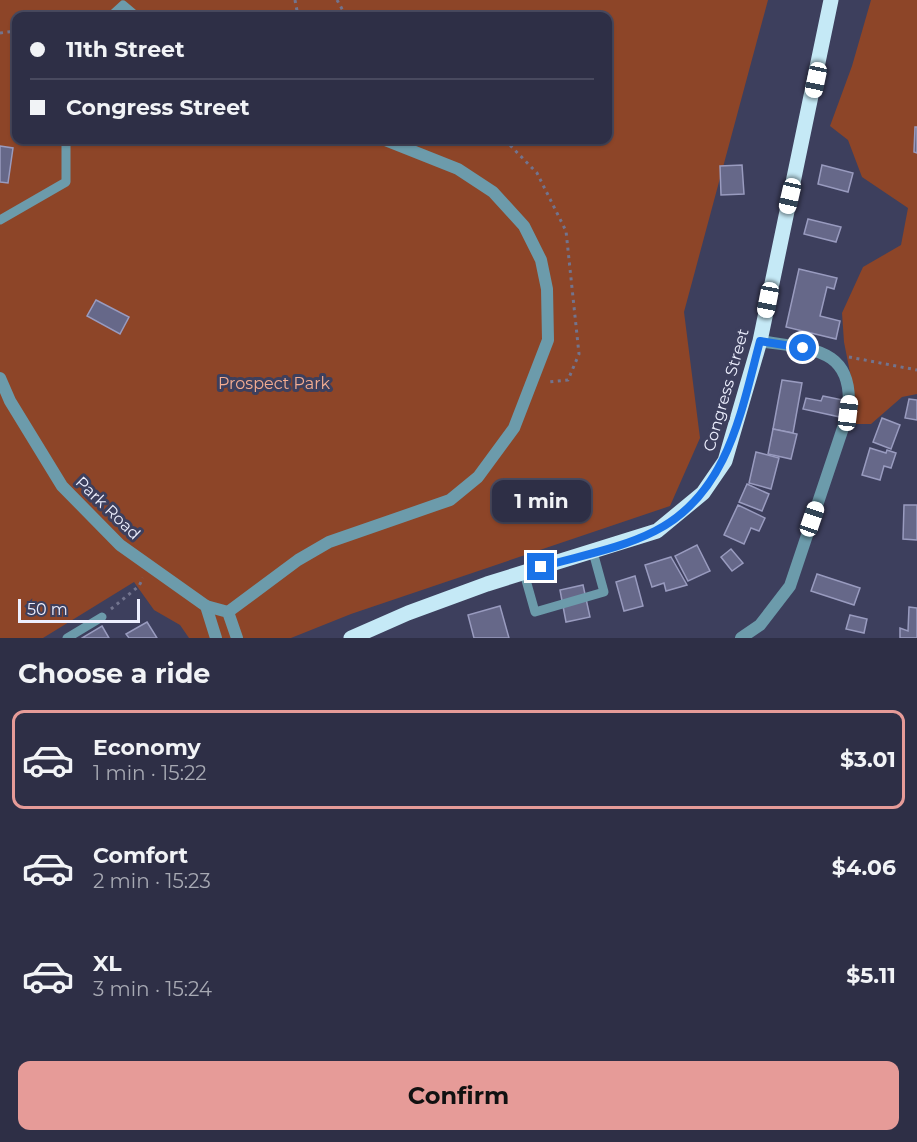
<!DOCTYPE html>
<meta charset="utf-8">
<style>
body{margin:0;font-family:Montserrat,sans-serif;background:#3a3b51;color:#f1f3f6;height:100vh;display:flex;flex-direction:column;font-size:22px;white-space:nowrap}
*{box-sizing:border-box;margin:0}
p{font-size:20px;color:#a7a9b3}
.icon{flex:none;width:33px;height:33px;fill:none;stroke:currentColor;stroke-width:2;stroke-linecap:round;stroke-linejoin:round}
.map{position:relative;height:638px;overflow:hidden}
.details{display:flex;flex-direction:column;background:#2e2f46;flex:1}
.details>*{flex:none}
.banner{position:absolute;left:12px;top:12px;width:600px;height:132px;border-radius:12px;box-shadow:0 2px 4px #0004,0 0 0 2px #494a5f;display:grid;align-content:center;height:132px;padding:0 18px;background:#2e2f46}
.scale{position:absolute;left:18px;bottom:15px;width:122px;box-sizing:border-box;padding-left:6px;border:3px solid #edeffe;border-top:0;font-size:16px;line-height:21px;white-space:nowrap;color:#edeffe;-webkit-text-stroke:4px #3d3f5d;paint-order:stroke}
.end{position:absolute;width:27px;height:27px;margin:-14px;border:8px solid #1a73e8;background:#fff;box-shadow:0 0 0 3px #fff}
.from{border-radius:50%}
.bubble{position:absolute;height:42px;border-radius:12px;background:#2e2f46;box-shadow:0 2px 4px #0004,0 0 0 2px #494a5f;font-size:20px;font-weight:700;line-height:42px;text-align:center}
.car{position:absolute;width:18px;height:36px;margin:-18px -9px;border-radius:8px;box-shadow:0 0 4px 2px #0007;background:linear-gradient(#fff 24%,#345 0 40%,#fff 0 76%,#345 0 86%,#fff 0)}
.banner b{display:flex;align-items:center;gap:21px;height:57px;font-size:22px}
.banner b+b{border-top:2px solid #494a5f}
.banner i{width:15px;height:15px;background:#f1f3f6}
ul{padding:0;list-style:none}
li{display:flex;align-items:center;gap:18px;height:99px;margin:0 12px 9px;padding:0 6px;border:3px solid transparent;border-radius:12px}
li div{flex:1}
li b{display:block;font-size:22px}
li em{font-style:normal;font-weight:700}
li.on{border-color:#e69b98}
li>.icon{width:54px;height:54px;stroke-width:1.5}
h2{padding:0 18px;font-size:27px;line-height:72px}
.primary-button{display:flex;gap:12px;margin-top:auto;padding:12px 18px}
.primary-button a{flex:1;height:69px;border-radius:12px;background:#e69b98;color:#111;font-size:24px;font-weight:700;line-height:69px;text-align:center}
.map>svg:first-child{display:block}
.green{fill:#8d4528;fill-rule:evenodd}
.building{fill:#666889;stroke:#999bbf;stroke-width:1.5}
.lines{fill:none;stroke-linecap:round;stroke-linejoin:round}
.path{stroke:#72748e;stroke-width:3;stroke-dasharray:3 4.5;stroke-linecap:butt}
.lane{stroke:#6c9bab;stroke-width:9}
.street{stroke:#6c9bab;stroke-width:12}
.primary{stroke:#c5e9f6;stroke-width:15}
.route{stroke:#1a73e8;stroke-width:8}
.labels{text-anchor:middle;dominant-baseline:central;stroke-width:6;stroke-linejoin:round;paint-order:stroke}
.park-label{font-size:16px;fill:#f4ad92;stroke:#3d3f5d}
.street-label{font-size:16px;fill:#edeffe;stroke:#3d3f5d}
</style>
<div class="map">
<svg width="917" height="638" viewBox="0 0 917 638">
<rect width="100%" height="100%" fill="#3d3f5d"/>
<!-- green -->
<g class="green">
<path d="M0,0H768L684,312L700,438L670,506L351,614L291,638H189L180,625L154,610L134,582L43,638H0ZM16,16H608V140H16Z"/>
<path d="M871,0H917V394L902,397L871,424H856L855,398L844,342L842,313L863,267L901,245L908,208L862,177L848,140L830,126L852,66Z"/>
</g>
<!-- building -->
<g class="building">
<path d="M915,127H917V153L914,152Z"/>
<path d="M0,146L13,148L8,183L0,182Z"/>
<path d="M742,165L744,194L721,195L720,166Z"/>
<path d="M822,165L853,173L848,192L818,184Z"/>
<path d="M808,219L841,227L836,242L804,234Z"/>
<path d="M799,269L837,278L834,289L827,287L820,316L840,321L836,339L786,327Z"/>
<path d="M96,300L129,317L120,334L87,316Z"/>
<path d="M782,380L802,383L793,433L773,429Z"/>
<path d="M823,396L843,400L840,417L803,409L806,398L821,401Z"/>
<path d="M909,399L917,400V420L905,418Z"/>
<path d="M882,418L900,425L891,449L873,442Z"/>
<path d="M773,429L797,434L791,459L768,454Z"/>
<path d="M870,448L886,453L887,450L896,453L891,468L884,466L880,480L862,475Z"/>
<path d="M756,452L779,458L771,489L749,483Z"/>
<path d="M747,484L769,494L762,511L739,502Z"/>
<path d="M738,505L765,518L759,531L751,528L744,544L724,535Z"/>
<path d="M904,505H917V540L903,539Z"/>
<path d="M697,545L710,571L688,581L675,556Z"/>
<path d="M731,549L743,563L732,571L721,557Z"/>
<path d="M671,557L687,585L666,591L664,583L652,587L645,565Z"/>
<path d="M817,574L860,588L854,605L811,591Z"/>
<path d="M635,576L643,606L624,611L616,582Z"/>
<path d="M583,585L590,617L566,622L560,590Z"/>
<path d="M500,606L509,638H474L468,615Z"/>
<path d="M909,607L917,608V638H900V628L908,631Z"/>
<path d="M850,615L867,619L864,633L846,629Z"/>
<path d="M147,622L157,638H129L126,634Z"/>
<path d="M102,626L109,638H82Z"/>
</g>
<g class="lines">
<!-- path -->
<g class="path">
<path d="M295,0L298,16"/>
<path d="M337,0L346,16"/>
<path d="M0,33L16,31"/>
<path d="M505,140L537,173L566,231L579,354L568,380L548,382"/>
<path d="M849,357L917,370"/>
<path d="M111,609L139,586L143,578"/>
</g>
<!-- lane -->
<g class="lane">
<path d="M111,16L123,5L136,16"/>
<path d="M0,220L66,182V140"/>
<path d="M524,573L535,612L604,592L593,552"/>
<path d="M67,638L102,617"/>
</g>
<!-- street -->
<g class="street">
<path d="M0,378L10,401L62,486L120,545L206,606L216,638"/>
<path d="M206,606L228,612L237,638"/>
<path d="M228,612L298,560L329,542L450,500L478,477L514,428L548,340L547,289L541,260L524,226L493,192L458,169L385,140"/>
<path d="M741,638L760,625L790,586L848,413C856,346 809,349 760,341"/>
</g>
<!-- primary -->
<path class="primary" d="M351,638L408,613L487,584L657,531L703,493L725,461L760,341L831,0"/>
</g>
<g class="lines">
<!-- route -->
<path class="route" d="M541,567C578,556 620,549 655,531C728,494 741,412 760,341L803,348"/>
</g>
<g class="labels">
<!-- park labels -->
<g class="park-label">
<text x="274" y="383">Prospect Park</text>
</g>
<!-- street labels -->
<g class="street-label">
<text transform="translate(726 390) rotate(-74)">Congress Street</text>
<text transform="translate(108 508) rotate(44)">Park Road</text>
</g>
</g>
</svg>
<div class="scale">50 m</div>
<i class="end from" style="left:803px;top:348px"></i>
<i class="end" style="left:541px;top:567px"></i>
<div class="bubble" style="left:492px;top:480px;width:99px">1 min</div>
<i class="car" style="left:816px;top:80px;rotate:192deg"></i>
<i class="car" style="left:790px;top:196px;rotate:193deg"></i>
<i class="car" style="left:768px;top:300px;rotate:191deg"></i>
<i class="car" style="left:848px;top:413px;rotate:7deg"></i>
<i class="car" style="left:812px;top:519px;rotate:19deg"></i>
<div class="banner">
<b><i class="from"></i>11th Street</b>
<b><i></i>Congress Street</b>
</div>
</div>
<section class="details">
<h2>Choose a ride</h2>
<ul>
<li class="on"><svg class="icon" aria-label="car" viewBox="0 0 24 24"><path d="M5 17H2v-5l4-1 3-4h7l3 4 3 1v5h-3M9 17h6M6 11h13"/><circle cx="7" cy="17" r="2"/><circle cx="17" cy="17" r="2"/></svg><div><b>Economy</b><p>1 min · 15:22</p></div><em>$3.01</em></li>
<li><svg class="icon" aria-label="car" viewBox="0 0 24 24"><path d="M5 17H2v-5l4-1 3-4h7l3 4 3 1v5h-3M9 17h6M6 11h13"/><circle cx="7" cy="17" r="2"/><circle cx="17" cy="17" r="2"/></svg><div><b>Comfort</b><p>2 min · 15:23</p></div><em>$4.06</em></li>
<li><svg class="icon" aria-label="car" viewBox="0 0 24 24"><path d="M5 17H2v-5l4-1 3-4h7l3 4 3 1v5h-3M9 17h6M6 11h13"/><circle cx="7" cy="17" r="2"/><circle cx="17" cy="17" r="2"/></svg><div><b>XL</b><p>3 min · 15:24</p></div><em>$5.11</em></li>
</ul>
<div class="primary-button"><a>Confirm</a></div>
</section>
